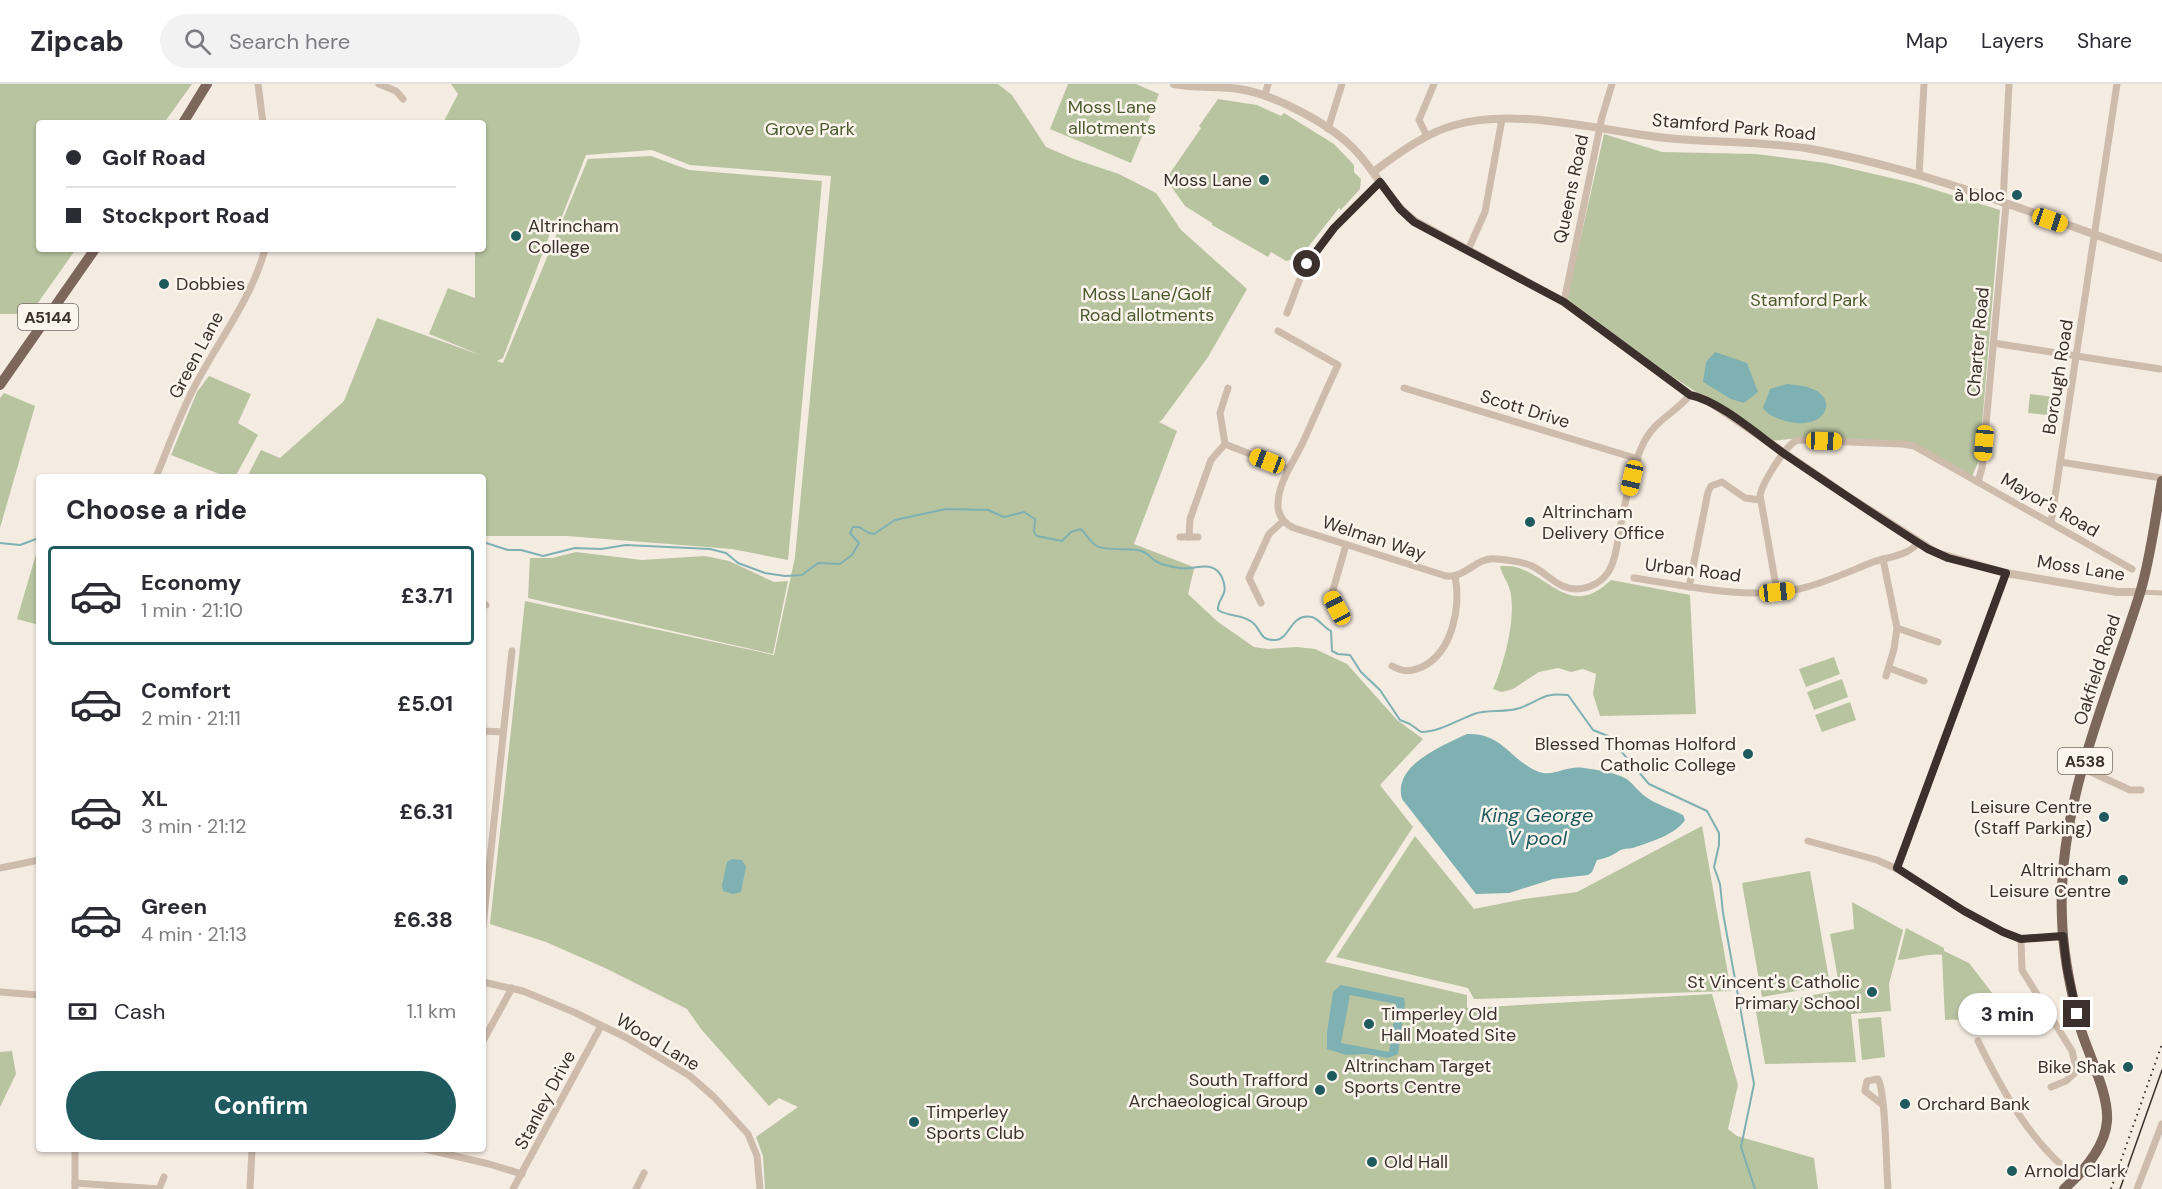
<!DOCTYPE html>
<meta charset="utf-8">
<style>
body{margin:0;font-family:"DM Sans",sans-serif;background:#f2f2f3;color:#2b2b33;height:100vh;display:flex;flex-direction:column;font-size:22px;white-space:nowrap}
*{box-sizing:border-box;margin:0}
p{font-size:20px;color:#7c7c81}
.icon{flex:none;width:33px;height:33px;fill:none;stroke:currentColor;stroke-width:2;stroke-linecap:round;stroke-linejoin:round}
.map{position:relative;flex:1;overflow:hidden}
.side{position:absolute;left:36px;top:390px;width:450px;height:678px;display:flex;flex-direction:column;background:#fff;border-radius:6px;box-shadow:0 2px 4px #0004}
.side>*{flex:none}
.guide{position:absolute;left:36px;top:36px;width:450px;height:132px;border-radius:6px;box-shadow:0 2px 4px #0004;display:grid;align-content:center;height:132px;padding:0 30px;background:#fff}
.end{position:absolute;width:27px;height:27px;margin:-14px;border:8px solid #3b302b;background:#fff;box-shadow:0 0 0 3px #fff}
.from{border-radius:50%}
.bubble{position:absolute;height:42px;border-radius:21px;background:#fff;box-shadow:0 2px 4px #0004;font-size:20px;font-weight:700;line-height:42px;text-align:center}
.car{position:absolute;width:18px;height:36px;margin:-18px -9px;border-radius:8px;box-shadow:0 0 4px 2px #0007;background:linear-gradient(#f5c518 24%,#345 0 40%,#f5c518 0 76%,#345 0 86%,#f5c518 0)}
.guide b{display:flex;align-items:center;gap:21px;height:57px;font-size:22px}
.guide b+b{border-top:2px solid #e1e1e2}
.guide i{width:15px;height:15px;background:#2b2b33}
ul{padding:0;list-style:none}
li{display:flex;align-items:center;gap:18px;height:99px;margin:0 12px 9px;padding:0 18px;border:3px solid transparent;border-radius:6px}
li div{flex:1}
li b{display:block;font-size:22px}
li em{font-style:normal;font-weight:700}
li.selected{border-color:#1f5a5e}
li>.icon{width:54px;height:54px;stroke-width:1.5}
h2{padding:0 30px;font-size:27px;line-height:72px}
.pay{display:flex;align-items:center;gap:15px;height:66px;padding:0 30px;font-size:22px}
.pay p{margin-inline-start:auto}
.button{display:flex;gap:12px;margin-top:auto;padding:12px 30px}
.button a{flex:1;height:69px;border-radius:36px;background:#1f5a5e;color:#fff;font-size:24px;font-weight:700;line-height:69px;text-align:center}
header{display:flex;align-items:center;gap:36px;box-sizing:border-box;height:84px;padding:0 30px;background:#fff;border-bottom:2px solid #e1e1e2}
header strong{font-size:28px}
nav{display:flex;gap:33px;margin-inline-start:auto;font-size:21px}
.search{width:420px;height:54px;background:#f2f2f3;display:flex;align-items:center;gap:15px;box-sizing:border-box;padding:0 21px;border-radius:33px;color:#7c7c81;font-size:22px}
.map>svg:first-child{display:block}
.green{fill:#b8c4a0}
.water{fill:#7fb0b2;fill-rule:evenodd}
.lines{fill:none;stroke-linecap:round;stroke-linejoin:round}
.stream{stroke:#7fb0b2;stroke-width:2}
.pedestrian{stroke:#cdbbac;stroke-width:5}
.minor{stroke:#cdbbac;stroke-width:7}
.tertiary{stroke:#cdbbac;stroke-width:8}
.primary{stroke:#7d675c;stroke-width:10}
.tram{stroke:#3b302b;stroke-width:1.5}
.rail{stroke:#3b302b;stroke-width:2;stroke-dasharray:1.5 4.5;stroke-linecap:butt}
.route{stroke:#3b302b;stroke-width:8}
.poi-dot{fill:#1f5a5e;stroke:#fbf5ee;stroke-width:2}
.labels{text-anchor:middle;dominant-baseline:central;stroke-width:5;stroke-linejoin:round;paint-order:stroke}
.shield{fill:#fbf5ee;stroke:#756b66;stroke-width:1.5}
.shield-label{font-size:16px;font-weight:bold;fill:#3b302b}
.park-label{font-size:18px;fill:#4a5a2e;stroke:#fbf5ee}
.street-label{font-size:18px;fill:#3b302b;stroke:#fbf5ee}
.poi-label{font-size:18px;fill:#3b302b;stroke:#fbf5ee;text-anchor:start}
.water-label{font-size:20px;font-style:italic;fill:#1f5a5e;stroke:#fbf5ee}
</style>
<header>
<strong>Zipcab</strong>
<div class="search"><svg class="icon" aria-label="search" viewBox="0 0 24 24"><circle cx="10" cy="10" r="6"/><path d="M15 15l6 6"/></svg>Search here</div>
<nav><a>Map</a><a>Layers</a><a>Share</a></nav>
</header>
<div class="map">
<svg width="2162" height="1105" viewBox="0 0 2162 1105">
<rect width="100%" height="100%" fill="#f4ebe1"/>
<!-- green -->
<g class="green">
<path d="M0,0H192L164,39H39V165H76L30,230H0Z"/>
<path d="M451,0H998L1012,11L1046,63L1074,75L1119,90L1156,109L1181,146L1247,205L1208,273L1162,336L1159,338L1177,347L1134,460L1191,482L1194,485L1188,510L1218,538L1254,563L1268,565L1297,563L1315,565L1347,580L1397,636L1423,655L1380,701L1413,743L1325,878L1467,911V924L1712,910L1738,1001L1728,1045L1737,1052L1814,1074L1818,1105H765L763,1072L756,1053L798,1023L779,1014L769,1022L701,945L687,925L605,884L546,858L490,840L525,517L774,571L795,473L831,92L690,81L652,66L586,71L559,140L554,139L503,274L497,277L503,279L588,75L651,72L689,86L822,97L788,476L732,465L567,452H483V393H247L261,366L280,374L344,317L377,234L483,272L429,250L448,204L475,214V165H483V39H443L458,10Z"/>
<path d="M1068,0H1136L1159,10L1131,79L1050,45Z"/>
<path d="M1218,15L1257,21L1281,32L1284,29L1334,60L1354,81V88L1361,95L1360,105L1341,126L1339,124L1297,177L1294,175L1286,177L1271,168L1268,173L1212,141V139L1185,122L1166,95L1201,44L1199,42Z"/>
<path d="M1604,50L1662,68L1756,70L1826,79L1913,99L2000,126L1979,377L1972,392L1920,363L1800,354L1770,357L1664,287L1567,215Z"/>
<path d="M209,292L251,310L238,339L258,351L235,393H227L171,371L197,308Z"/>
<path d="M4,309L35,322L0,444V314Z"/>
<path d="M2030,310L2061,314L2058,332L2028,329Z"/>
<path d="M39,460V541L17,535Z"/>
<path d="M576,468L642,476L705,472L729,477L774,498L788,497L773,570L528,514L530,474H552Z"/>
<path d="M1500,482C1507,482 1513,482 1519,484C1554,497 1573,533 1611,496L1690,511L1696,630L1600,632L1593,610L1596,590L1583,585L1571,588L1558,584L1539,588L1513,605L1502,608L1493,605C1504,581 1518,529 1509,503C1506,495 1502,491 1500,482Z"/>
<path d="M1834,573L1840,590L1806,603L1799,585Z"/>
<path d="M1842,595L1848,613L1814,626L1807,608Z"/>
<path d="M1850,618L1856,636L1822,648L1815,631Z"/>
<path d="M1702,742L1731,907L1474,915L1468,904L1336,873L1415,752L1474,825L1524,815L1577,808Z"/>
<path d="M1810,787L1830,901L1762,913L1742,799Z"/>
<path d="M1852,818L1903,846L1889,900L1891,927L1851,930L1856,978L1765,980L1755,922L1840,906L1830,850L1854,845Z"/>
<path d="M1906,844L1944,864V867L1969,879L2003,923C1991,939 1963,935 1945,936L1942,871C1928,869 1913,875 1898,876Z"/>
<path d="M1881,933L1885,973L1862,976L1858,935Z"/>
<path d="M12,967L16,990L0,1023V968Z"/>
</g>
<!-- water -->
<g class="water">
<path d="M1715,268L1747,279L1758,308L1744,319L1731,315L1703,298L1706,278Z"/>
<path d="M1787,300C1794,301 1803,301 1810,304C1841,314 1825,350 1782,336C1774,333 1768,331 1763,324L1770,305Z"/>
<path d="M1467,650C1502,648 1511,677 1539,688C1555,693 1566,681 1584,684C1597,686 1613,688 1625,694C1632,698 1640,710 1649,715C1660,722 1672,725 1683,731L1685,736C1675,751 1650,758 1633,764C1629,765 1623,764 1619,767C1611,772 1607,774 1597,776L1592,788L1588,791L1553,795L1509,809L1476,810L1402,715C1392,681 1444,661 1467,650Z"/>
<path d="M732,775L742,776L746,783L741,808L733,810L723,807L722,801L727,778Z"/>
<path d="M1341,901L1404,914L1405,920L1398,970L1388,974L1366,970L1346,971L1327,965V949L1333,908ZM1350,911L1396,920L1389,968L1341,959Z"/>
</g>
<g class="lines">
<!-- stream -->
<g class="stream">
<path d="M483,458L508,466H521L543,472L575,464L601,465L626,461L710,465L726,469L738,479L765,489L785,492L802,491L818,479L840,480L852,471L859,459L850,449L853,443H859L869,449L874,450L895,436L946,425L988,426L1004,433L1024,428L1035,435L1034,448L1037,452L1062,457L1071,448L1081,445C1086,450 1090,458 1097,462C1105,467 1127,464 1138,466C1149,468 1149,474 1157,478C1163,481 1173,483 1179,484C1194,487 1215,473 1223,496C1229,512 1217,514 1218,526C1229,533 1242,530 1252,538C1262,545 1258,557 1276,556C1290,555 1290,529 1312,533C1319,535 1324,544 1331,547L1332,567L1338,570L1350,571L1361,588L1380,606L1400,636L1410,640L1421,648C1439,648 1458,636 1474,630C1486,625 1506,629 1520,624C1541,616 1543,608 1568,611L1593,646L1608,652L1649,700L1707,727L1719,749V761L1714,783L1720,800L1723,829L1754,1000L1741,1063L1755,1105"/>
<path d="M0,459L20,461L39,454"/>
</g>
<!-- pedestrian -->
<path class="pedestrian" d="M2140,508L2162,509"/>
<!-- minor -->
<g class="minor">
<path d="M258,0L263,39"/>
<path d="M379,0L396,7L403,15"/>
<path d="M1265,11L1268,0"/>
<path d="M1328,45L1342,0"/>
<path d="M1427,52L1419,36L1434,0"/>
<path d="M1919,91L1924,0"/>
<path d="M2003,119L2009,0"/>
<path d="M1468,166L1485,128L1502,35"/>
<path d="M1564,218L1602,33L1612,0"/>
<path d="M1287,229C1293,215 1297,200 1304,186C1322,152 1352,124 1380,98"/>
<path d="M1278,247L1338,281C1326,306 1315,332 1303,358C1294,378 1277,399 1278,423C1279,433 1285,440 1294,444L1446,492C1466,494 1476,473 1496,475C1508,476 1521,477 1532,482C1547,489 1558,505 1576,505C1590,505 1604,497 1610,485C1616,474 1617,461 1619,449C1626,418 1630,385 1645,356C1656,336 1676,328 1690,311"/>
<path d="M1993,259L2160,285"/>
<path d="M1404,304L1638,375"/>
<path d="M1225,360L1288,385"/>
<path d="M1225,360L1220,329L1228,304"/>
<path d="M2060,378L2162,394"/>
<path d="M156,393C169,362 180,329 196,300C219,256 252,214 265,165"/>
<path d="M1978,398L1982,384L2006,121"/>
<path d="M2051,439L2117,0"/>
<path d="M1180,453H1198"/>
<path d="M1189,453L1190,435L1211,376L1225,360"/>
<path d="M1883,475L1897,544L1894,565L1886,592"/>
<path d="M1634,494C1688,502 1745,516 1799,505C1825,499 1848,488 1873,478C1888,473 1909,471 1918,459"/>
<path d="M1689,503L1708,408L1711,402L1722,398L1745,414L1760,416"/>
<path d="M1777,508L1760,411C1763,398 1785,362 1797,356L1903,360L1914,362L2132,485"/>
<path d="M1261,519L1249,494L1269,450L1283,437"/>
<path d="M483,522L486,521"/>
<path d="M1337,524L1331,513L1346,461"/>
<path d="M1897,544L1938,558"/>
<path d="M1392,582C1403,588 1410,588 1422,583C1453,568 1461,522 1455,492"/>
<path d="M1889,584L1924,597"/>
<path d="M483,647L503,648"/>
<path d="M2082,684L2130,706H2141"/>
<path d="M1808,757L1877,776L1897,785L1964,827L2003,848L2021,855L2063,852"/>
<path d="M0,784L39,776"/>
<path d="M1897,785L2006,489"/>
<path d="M483,842L512,567"/>
<path d="M2021,855L2022,886L2072,967L2077,987L2066,997L2051,1003"/>
<path d="M483,898L523,907L576,929L627,954L690,992L714,1013L748,1050L757,1072L760,1105"/>
<path d="M0,908L39,911"/>
<path d="M483,957L512,904"/>
<path d="M1978,957C2002,1006 2031,1060 2076,1093"/>
<path d="M1883,1021L1865,1007L1867,997L1878,995C1886,1008 1886,1085 1888,1105"/>
<path d="M425,1065L489,1080L522,1090"/>
<path d="M75,1099L159,1105"/>
<path d="M75,1105V1065"/>
<path d="M159,1105L164,1093"/>
<path d="M250,1105L252,1065"/>
<path d="M513,1105L601,942"/>
<path d="M636,1105L644,1089"/>
<path d="M2137,1105L2162,1040"/>
</g>
<!-- tertiary -->
<g class="tertiary">
<path d="M1174,0C1196,4 1217,2 1239,5C1273,10 1328,39 1352,63C1376,86 1388,118 1415,137L1564,218L1690,311L1703,314L1720,325L1846,411L1937,469L2006,489L2117,508H2140"/>
<path d="M1373,88C1398,70 1425,49 1455,41C1516,23 1603,47 1666,54C1715,59 1763,57 1811,65C1932,87 2046,135 2162,174"/>
</g>
<!-- primary -->
<g class="primary">
<path d="M183,39L207,0"/>
<path d="M0,301L95,165"/>
<path d="M2064,1105C2083,1088 2105,1063 2107,1037C2109,1010 2089,972 2081,946C2071,909 2063,872 2062,834C2057,721 2107,615 2140,509C2151,473 2155,434 2162,397"/>
</g>
<!-- tram -->
<path class="tram" d="M2120,1105L2162,986"/>
<!-- rail -->
<path class="rail" d="M2111,1105L2162,960"/>
</g>
<g class="lines">
<!-- route -->
<path class="route" d="M1307,180L1334,144L1380,98L1400,125L1414,138L1564,218L1690,311C1720,317 1760,353 1786,371C1833,403 1880,435 1928,465L1948,474L2006,489L1897,784L1964,827L2003,848L2021,855L2063,852L2067,885L2077,930"/>
</g>
<!-- markers -->
<g class="poi-dot">
<circle cx="1264" cy="96" r="6"/>
<circle cx="2017" cy="111" r="6"/>
<circle cx="516" cy="152" r="6"/>
<circle cx="164" cy="200" r="6"/>
<circle cx="1530" cy="438" r="6"/>
<circle cx="1748" cy="670" r="6"/>
<circle cx="2104" cy="733" r="6"/>
<circle cx="2123" cy="796" r="6"/>
<circle cx="1872" cy="908" r="6"/>
<circle cx="1369" cy="940" r="6"/>
<circle cx="2128" cy="983" r="6"/>
<circle cx="1332" cy="992" r="6"/>
<circle cx="1320" cy="1006" r="6"/>
<circle cx="1905" cy="1020" r="6"/>
<circle cx="914" cy="1038" r="6"/>
<circle cx="1372" cy="1078" r="6"/>
<circle cx="2012" cy="1087" r="6"/>
</g>
<g class="labels">
<!-- shield labels -->
<g class="shield">
<rect x="18" y="220" width="60" height="26" rx="4.5"/>
<rect x="2058" y="664" width="54" height="26" rx="4.5"/>
</g>
<g class="shield-label">
<text x="48" y="233">A5144</text>
<text x="2085" y="677">A538</text>
</g>
<!-- park labels -->
<g class="park-label">
<text x="1112" y="23">Moss Lane<tspan x="1112" dy="21">allotments</tspan></text>
<text x="810" y="45">Grove Park</text>
<text x="1147" y="210">Moss Lane/Golf<tspan x="1147" dy="21">Road allotments</tspan></text>
<text x="1809" y="216">Stamford Park</text>
</g>
<!-- street labels -->
<g class="street-label">
<text transform="translate(1734 43) rotate(5)">Stamford Park Road</text>
<text transform="translate(1571 105) rotate(-78)">Queens Road</text>
<text transform="translate(1978 258) rotate(-85)">Charter Road</text>
<text transform="translate(196 271) rotate(-62)">Green Lane</text>
<text transform="translate(2058 293) rotate(-81)">Borough Road</text>
<text transform="translate(1525 325) rotate(17)">Scott Drive</text>
<text transform="translate(2050 421) rotate(30)">Mayor's Road</text>
<text transform="translate(1374 454) rotate(18)">Welman Way</text>
<text transform="translate(2081 484) rotate(9)">Moss Lane</text>
<text transform="translate(1693 486) rotate(7)">Urban Road</text>
<text transform="translate(2097 586) rotate(-72)">Oakfield Road</text>
<text transform="translate(658 958) rotate(31)">Wood Lane</text>
<text transform="translate(545 1016) rotate(-62)">Stanley Drive</text>
</g>
<!-- poi labels -->
<g class="poi-label">
<text x="1252" y="96" text-anchor="end">Moss Lane</text>
<text x="2005" y="111" text-anchor="end">à bloc</text>
<text x="528" y="142">Altrincham<tspan x="528" dy="21">College</tspan></text>
<text x="176" y="200">Dobbies</text>
<text x="1542" y="428">Altrincham<tspan x="1542" dy="21">Delivery Office</tspan></text>
<text x="1736" y="660" text-anchor="end">Blessed Thomas Holford<tspan x="1736" dy="21">Catholic College</tspan></text>
<text x="2092" y="723" text-anchor="end">Leisure Centre<tspan x="2092" dy="21">(Staff Parking)</tspan></text>
<text x="2111" y="786" text-anchor="end">Altrincham<tspan x="2111" dy="21">Leisure Centre</tspan></text>
<text x="1860" y="898" text-anchor="end">St Vincent's Catholic<tspan x="1860" dy="21">Primary School</tspan></text>
<text x="1381" y="930">Timperley Old<tspan x="1381" dy="21">Hall Moated Site</tspan></text>
<text x="1344" y="982">Altrincham Target<tspan x="1344" dy="21">Sports Centre</tspan></text>
<text x="2116" y="983" text-anchor="end">Bike Shak</text>
<text x="1308" y="996" text-anchor="end">South Trafford<tspan x="1308" dy="21">Archaeological Group</tspan></text>
<text x="1917" y="1020">Orchard Bank</text>
<text x="926" y="1028">Timperley<tspan x="926" dy="21">Sports Club</tspan></text>
<text x="1384" y="1078">Old Hall</text>
<text x="2024" y="1087">Arnold Clark</text>
</g>
<!-- water labels -->
<g class="water-label">
<text x="1537" y="731">King George<tspan x="1537" dy="23">V pool</tspan></text>
</g>
</g>
</svg>
<i class="end from" style="left:1307px;top:180px"></i>
<i class="end" style="left:2077px;top:930px"></i>
<div class="bubble" style="left:1958px;top:909px;width:99px">3 min</div>
<i class="car" style="left:2050px;top:136px;rotate:109deg"></i>
<i class="car" style="left:1824px;top:357px;rotate:92deg"></i>
<i class="car" style="left:1984px;top:359px;rotate:185deg"></i>
<i class="car" style="left:1267px;top:377px;rotate:291deg"></i>
<i class="car" style="left:1632px;top:394px;rotate:193deg"></i>
<i class="car" style="left:1777px;top:508px;rotate:84deg"></i>
<i class="car" style="left:1337px;top:524px;rotate:332deg"></i>
<div class="guide">
<b><i class="from"></i>Golf Road</b>
<b><i></i>Stockport Road</b>
</div>
<section class="side">
<h2>Choose a ride</h2>
<ul>
<li class="selected"><svg class="icon" aria-label="car" viewBox="0 0 24 24"><path d="M5 17H2v-5l4-1 3-4h7l3 4 3 1v5h-3M9 17h6M6 11h13"/><circle cx="7" cy="17" r="2"/><circle cx="17" cy="17" r="2"/></svg><div><b>Economy</b><p>1 min · 21:10</p></div><em>£3.71</em></li>
<li><svg class="icon" aria-label="car" viewBox="0 0 24 24"><path d="M5 17H2v-5l4-1 3-4h7l3 4 3 1v5h-3M9 17h6M6 11h13"/><circle cx="7" cy="17" r="2"/><circle cx="17" cy="17" r="2"/></svg><div><b>Comfort</b><p>2 min · 21:11</p></div><em>£5.01</em></li>
<li><svg class="icon" aria-label="car" viewBox="0 0 24 24"><path d="M5 17H2v-5l4-1 3-4h7l3 4 3 1v5h-3M9 17h6M6 11h13"/><circle cx="7" cy="17" r="2"/><circle cx="17" cy="17" r="2"/></svg><div><b>XL</b><p>3 min · 21:12</p></div><em>£6.31</em></li>
<li><svg class="icon" aria-label="car" viewBox="0 0 24 24"><path d="M5 17H2v-5l4-1 3-4h7l3 4 3 1v5h-3M9 17h6M6 11h13"/><circle cx="7" cy="17" r="2"/><circle cx="17" cy="17" r="2"/></svg><div><b>Green</b><p>4 min · 21:13</p></div><em>£6.38</em></li>
</ul>
<div class="pay"><svg class="icon" aria-label="cash" viewBox="0 0 24 24"><path d="M3 7h18v10H3z"/><circle cx="12" cy="12" r="2"/></svg>Cash<p>1.1 km</p></div>
<div class="button"><a>Confirm</a></div>
</section>
</div>
